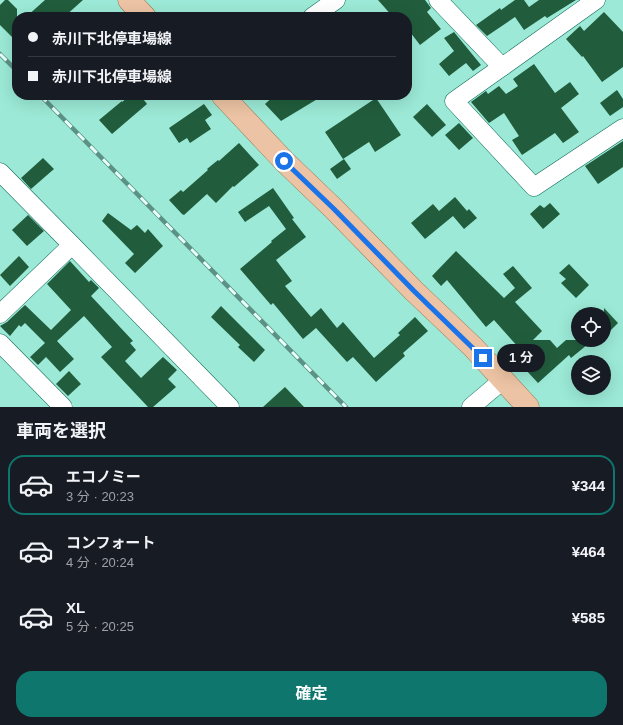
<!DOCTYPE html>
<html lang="ja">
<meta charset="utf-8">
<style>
body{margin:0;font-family:Arial,"Noto Sans JP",sans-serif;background:#20242c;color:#f1f3f6;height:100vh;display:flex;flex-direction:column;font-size:15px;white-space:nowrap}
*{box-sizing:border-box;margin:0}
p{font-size:13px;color:#9ea1a6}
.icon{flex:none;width:22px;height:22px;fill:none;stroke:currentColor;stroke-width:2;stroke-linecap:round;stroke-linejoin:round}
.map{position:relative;height:407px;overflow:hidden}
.details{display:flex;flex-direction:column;background:#171b24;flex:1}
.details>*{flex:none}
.banner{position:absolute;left:12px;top:12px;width:400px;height:88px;border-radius:16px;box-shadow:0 4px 16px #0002;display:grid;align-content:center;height:88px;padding:0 16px;background:#171b24}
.tools{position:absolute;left:571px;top:307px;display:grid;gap:8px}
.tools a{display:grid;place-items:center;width:40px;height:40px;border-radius:50%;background:#171b24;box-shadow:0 4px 16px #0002;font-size:20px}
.end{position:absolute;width:18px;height:18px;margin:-9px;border:5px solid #1a73e8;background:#fff;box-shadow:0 0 0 2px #fff}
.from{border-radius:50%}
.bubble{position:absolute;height:28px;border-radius:14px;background:#171b24;box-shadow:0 4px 16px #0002;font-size:13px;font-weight:700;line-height:28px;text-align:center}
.banner b{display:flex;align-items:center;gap:14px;height:38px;font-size:15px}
.banner b+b{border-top:1px solid #363941}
.banner i{width:10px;height:10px;background:#f1f3f6}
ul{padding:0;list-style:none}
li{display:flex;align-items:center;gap:12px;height:60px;margin:0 8px 6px;padding:0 8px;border:2px solid transparent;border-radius:16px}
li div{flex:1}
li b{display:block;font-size:15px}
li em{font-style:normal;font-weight:700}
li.selected{border-color:#0f766e}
li>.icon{width:36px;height:36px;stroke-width:1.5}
h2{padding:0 16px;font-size:18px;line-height:48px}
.button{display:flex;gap:8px;margin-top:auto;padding:8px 16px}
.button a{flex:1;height:46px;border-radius:16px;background:#0f766e;color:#fff;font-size:16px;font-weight:700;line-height:46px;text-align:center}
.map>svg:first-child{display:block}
.building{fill:#215d3d}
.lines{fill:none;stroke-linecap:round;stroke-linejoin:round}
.minor-casing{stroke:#106a59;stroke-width:19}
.major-casing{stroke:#997955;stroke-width:23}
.minor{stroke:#fff;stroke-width:18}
.major{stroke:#ecc3a4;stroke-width:22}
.rail-casing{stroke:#5b9285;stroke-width:4.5}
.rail{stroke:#e8fef8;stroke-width:3;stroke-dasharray:9;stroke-linecap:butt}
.route{stroke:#1a73e8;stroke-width:5}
</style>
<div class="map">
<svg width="623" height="407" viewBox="0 0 623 407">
<rect width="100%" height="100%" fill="#9be9d6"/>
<!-- building -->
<g class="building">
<path d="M5,0H8L17,9V42L0,25V5Z"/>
<path d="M45,0H83L64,17H26Z"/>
<path d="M378,0H425L431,8L427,12L441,29L420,45L407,28V17H393Z"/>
<path d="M515,0H524L529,7L539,0H576L547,18L545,16L524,30L515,17L487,36L476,25L500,8L501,10Z"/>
<path d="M604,12L623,32V67L602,82L583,56L582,57L566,39L580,26L584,31Z"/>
<path d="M454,32L481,65L473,71L466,63L449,76L439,64L454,51L444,38Z"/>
<path d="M534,64L555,93L570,82L579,94L561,108L579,132L563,143L555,133L522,155L512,140L519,136L504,113L489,123L471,102L486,91L488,94L499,86L506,94L518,86L513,79Z"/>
<path d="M617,90L623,99V107L610,116L600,103Z"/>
<path d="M131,95H140L147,104L112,134L99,120L122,101V102Z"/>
<path d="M275,95H324L281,121L265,104Z"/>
<path d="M376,98L401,135L375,152L369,142L343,159L325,132Z"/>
<path d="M204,104L212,115L205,120L211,129L190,143L187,138L179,143L169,128Z"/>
<path d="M427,104L446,125L432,137L413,117Z"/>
<path d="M459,123L473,138L459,150L445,135Z"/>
<path d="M623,141V167L598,184L585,166Z"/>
<path d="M239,143L259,165L234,187L233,186L216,203L207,194L184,215L182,214L169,200L181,190L183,192L208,170L207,169L218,160L219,161Z"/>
<path d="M43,158L54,169L31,189L21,178Z"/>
<path d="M344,159L351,169L337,179L330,169Z"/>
<path d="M273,188L294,218L292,219L306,237L276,260L292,281L285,286L311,317L321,308L337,328L343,322L374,358L400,335L398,333L415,317L428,331L403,353L405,356L376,382L353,357L347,362L316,328L303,339L273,303L271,305L240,269L272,242L271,241L286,229L269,206L245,222L238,212Z"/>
<path d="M455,197L467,211L469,209L477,218L464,229L453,216L425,239L411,223L433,204L439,211Z"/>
<path d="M550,203L560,214L543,229L530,214L540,205L544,208Z"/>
<path d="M108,213L131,230L137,225L145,233L148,229L163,246L135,273L125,263L134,254L102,221Z"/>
<path d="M28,215L44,231L27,246L12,230Z"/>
<path d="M456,251L504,298L515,288L503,274L513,266L532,288L515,302L542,331L533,340H550L557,348L566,340H593L571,358L569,355L538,383L511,354L519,348L494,320L486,327L447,280L441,286L432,276Z"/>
<path d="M19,256L29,267L10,286L0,275Z"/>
<path d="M70,261L89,282L91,280L99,288L91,296L133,341L130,343L136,350L125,361L141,378L163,357L177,370L168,379L176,387L153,407H148L101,357L112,347L84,316L57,341L74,359L60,372L46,357L38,365L30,357L45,343L25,323L21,327L19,325L10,336L0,326L7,322L25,305L51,330L71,310L47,284Z"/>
<path d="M569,264L589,285L576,298L561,283L566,279L559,273Z"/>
<path d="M221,306L265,350L254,362L238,347L240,345L211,317Z"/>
<path d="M604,308L618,323L610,331L604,325Z"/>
<path d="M69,371L81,384L68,396L56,384Z"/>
<path d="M285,387L304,407H263Z"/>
</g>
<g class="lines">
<!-- minor casing -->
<g class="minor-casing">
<g id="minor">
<path d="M438,0L502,67L596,0"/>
<path d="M312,17L336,0"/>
<path d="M502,67L454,101L534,187L623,128"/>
<path d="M0,172L72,245"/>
<path d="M0,314L72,245L230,407"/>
<path d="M0,343L63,407"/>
<path d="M471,407L503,380"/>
</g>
</g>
<!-- major casing -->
<g class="major-casing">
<g id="major">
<path d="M129,0L145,17"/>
<path d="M222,95L284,161L334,209L414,291L473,347L528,407"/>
</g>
</g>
<!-- minor -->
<use href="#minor" class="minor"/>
<!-- major -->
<use href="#major" class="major"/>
<!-- rail casing -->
<g class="rail-casing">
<g id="rail">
<path d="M0,54L17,71"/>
<path d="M40,95L346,407"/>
</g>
</g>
<!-- rail -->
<use href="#rail" class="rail"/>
</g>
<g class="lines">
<!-- route -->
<path class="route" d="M284,161L334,209L414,291L483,358"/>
</g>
</svg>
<div class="tools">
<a><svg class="icon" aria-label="locate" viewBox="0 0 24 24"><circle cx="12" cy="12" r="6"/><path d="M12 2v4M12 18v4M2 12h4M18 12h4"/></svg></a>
<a><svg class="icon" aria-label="layers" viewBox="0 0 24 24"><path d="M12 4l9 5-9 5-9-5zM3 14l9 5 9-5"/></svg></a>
</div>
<i class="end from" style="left:284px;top:161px"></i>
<i class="end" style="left:483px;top:358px"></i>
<div class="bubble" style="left:497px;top:344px;width:48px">1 分</div>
<div class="banner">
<b><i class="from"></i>赤川下北停車場線</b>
<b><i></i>赤川下北停車場線</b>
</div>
</div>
<section class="details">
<h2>車両を選択</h2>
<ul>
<li class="selected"><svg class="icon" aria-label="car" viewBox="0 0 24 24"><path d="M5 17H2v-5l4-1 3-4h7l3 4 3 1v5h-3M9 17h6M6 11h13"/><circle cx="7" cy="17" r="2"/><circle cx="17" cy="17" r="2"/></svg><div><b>エコノミー</b><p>3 分 · 20:23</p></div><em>¥344</em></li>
<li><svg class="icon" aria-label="car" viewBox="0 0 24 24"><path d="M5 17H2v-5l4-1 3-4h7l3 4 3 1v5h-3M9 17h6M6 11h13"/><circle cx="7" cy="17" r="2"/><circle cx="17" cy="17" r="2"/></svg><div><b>コンフォート</b><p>4 分 · 20:24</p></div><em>¥464</em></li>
<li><svg class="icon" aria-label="car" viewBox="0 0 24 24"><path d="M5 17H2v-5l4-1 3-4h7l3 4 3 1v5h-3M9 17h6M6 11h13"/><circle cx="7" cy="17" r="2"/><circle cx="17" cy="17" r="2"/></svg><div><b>XL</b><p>5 分 · 20:25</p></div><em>¥585</em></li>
</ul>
<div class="button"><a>確定</a></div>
</section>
